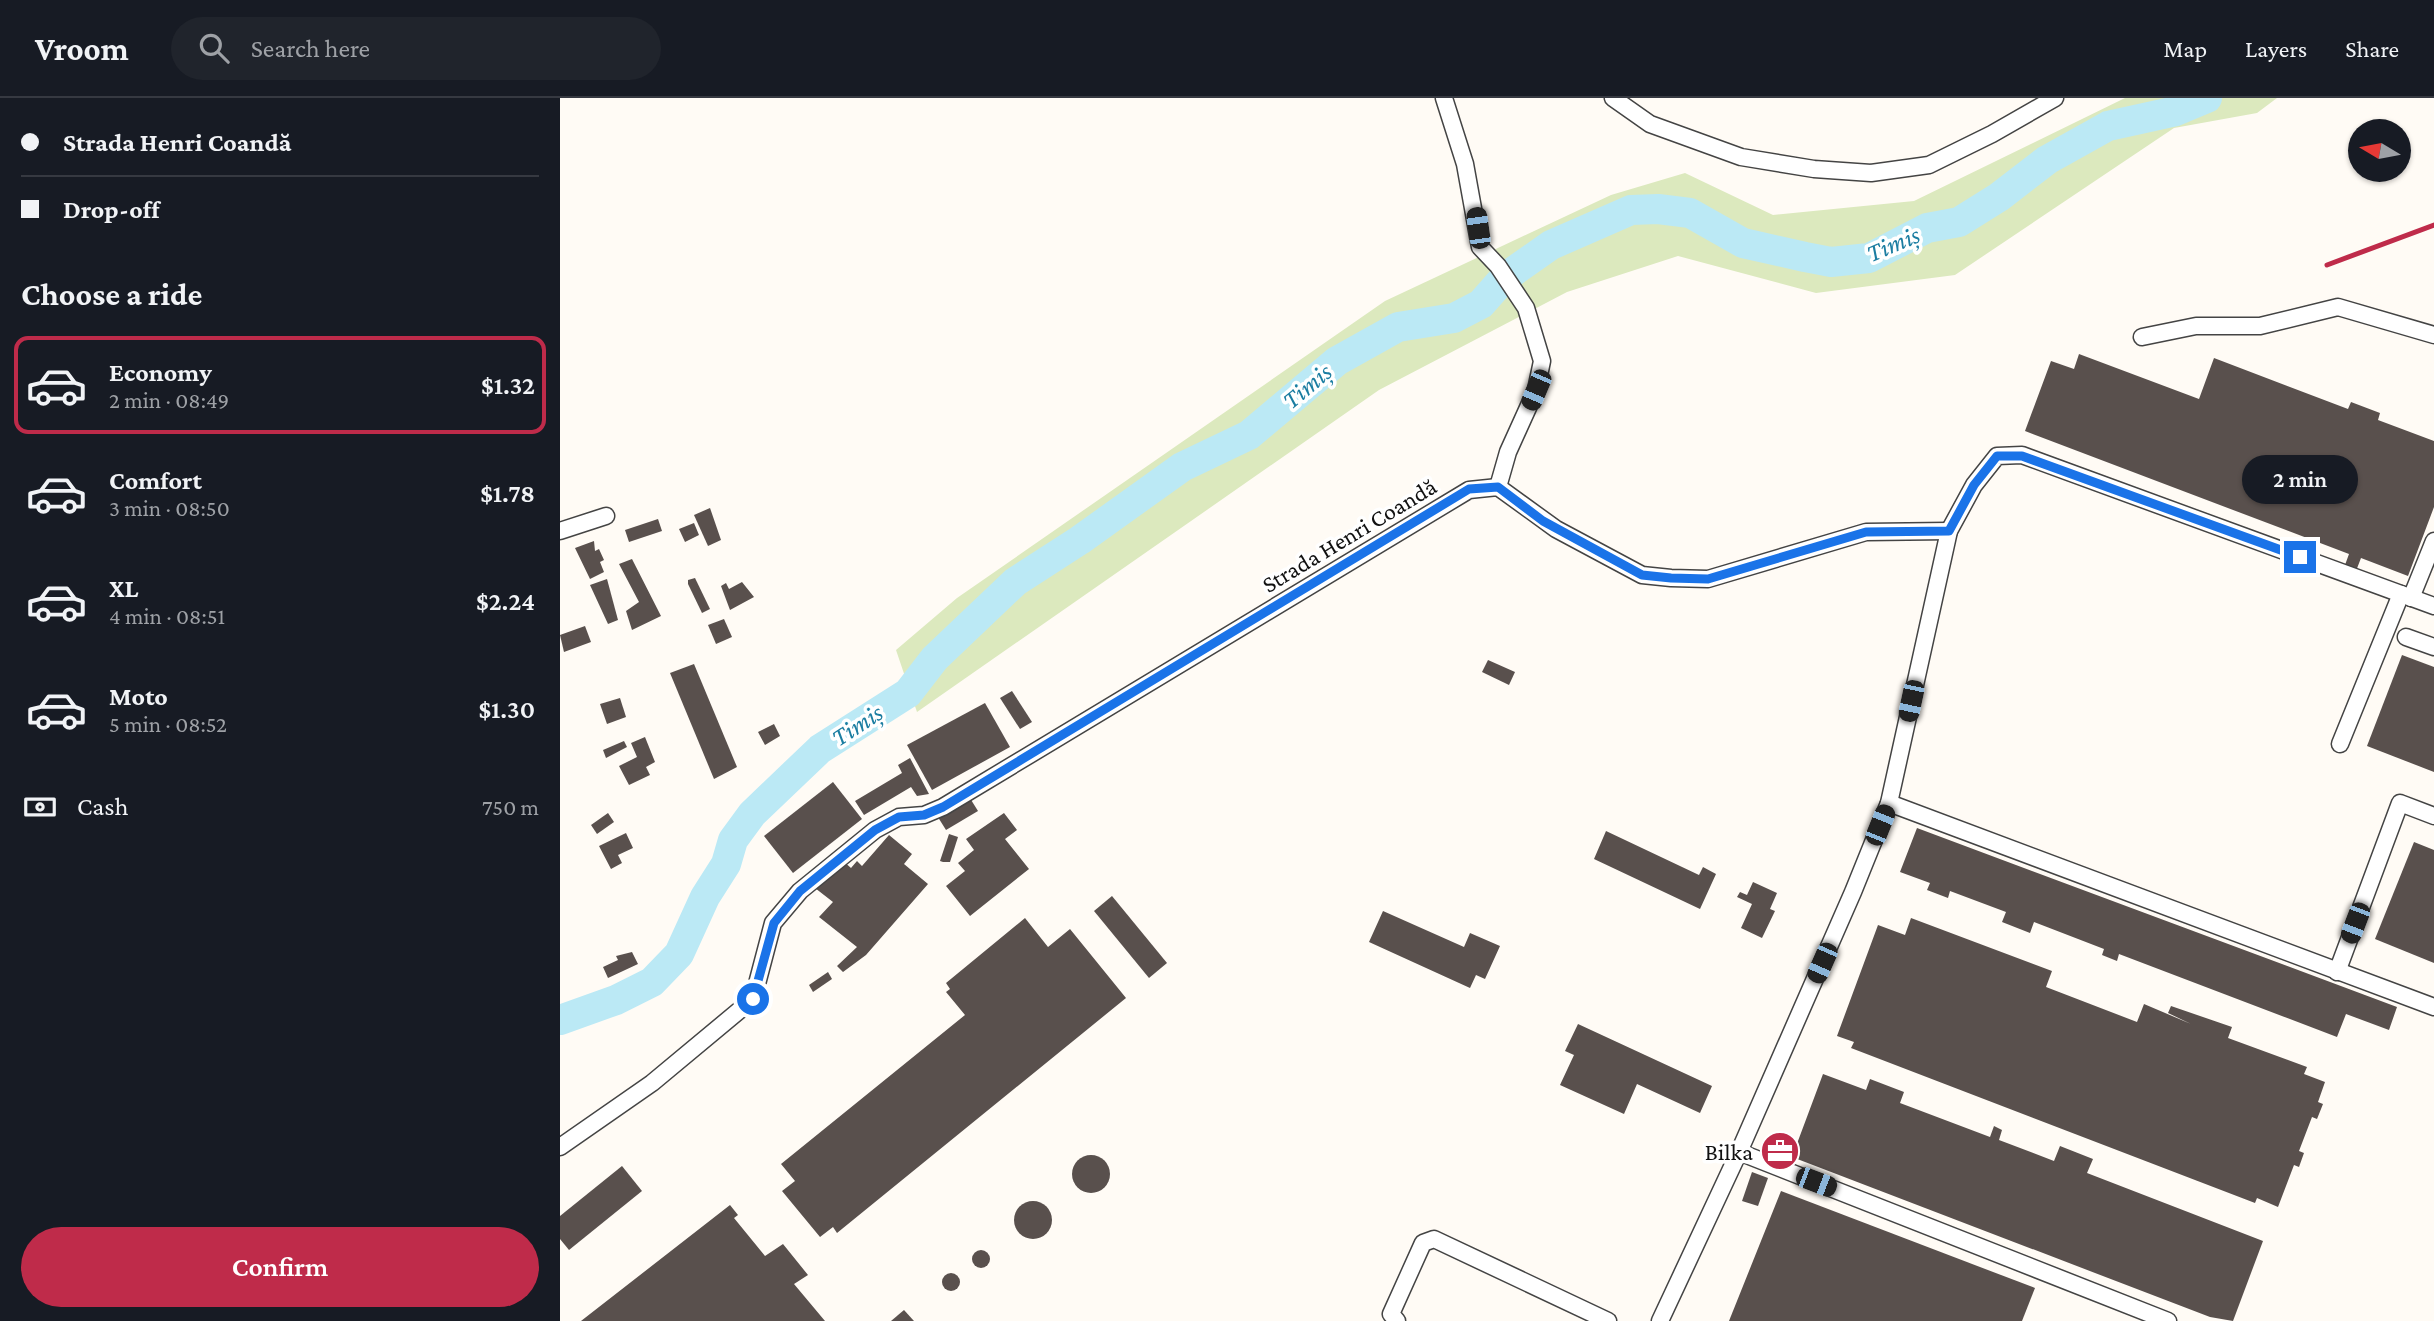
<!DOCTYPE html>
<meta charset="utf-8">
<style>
body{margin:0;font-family:"Crimson Pro",serif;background:#20242c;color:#f1f3f6;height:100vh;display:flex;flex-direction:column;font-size:26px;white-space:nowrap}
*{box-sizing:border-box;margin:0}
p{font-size:23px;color:#9ea1a6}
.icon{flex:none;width:38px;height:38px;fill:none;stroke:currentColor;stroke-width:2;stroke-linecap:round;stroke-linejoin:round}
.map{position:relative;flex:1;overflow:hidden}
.panel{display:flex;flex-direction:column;background:#171b24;width:560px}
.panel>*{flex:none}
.top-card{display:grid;align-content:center;height:154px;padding:0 21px;background:#171b24}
.needle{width:46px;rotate:280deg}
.fabs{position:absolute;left:1788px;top:21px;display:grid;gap:14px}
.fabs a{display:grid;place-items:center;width:63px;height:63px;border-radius:50%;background:#171b24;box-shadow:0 2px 5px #0004;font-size:35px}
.end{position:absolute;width:32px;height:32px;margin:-16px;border:9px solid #1a73e8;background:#fff;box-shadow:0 0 0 4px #fff}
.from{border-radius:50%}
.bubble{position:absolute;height:49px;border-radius:24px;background:#171b24;box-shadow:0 2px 5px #0004;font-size:23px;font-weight:600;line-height:49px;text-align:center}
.car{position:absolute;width:21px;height:42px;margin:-21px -10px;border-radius:9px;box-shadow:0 0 5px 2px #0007;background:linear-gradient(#222 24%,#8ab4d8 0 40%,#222 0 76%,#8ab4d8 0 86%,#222 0)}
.top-card b{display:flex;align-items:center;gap:24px;height:66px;font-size:26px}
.top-card b+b{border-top:2px solid #363941}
.top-card i{width:18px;height:18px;background:#f1f3f6}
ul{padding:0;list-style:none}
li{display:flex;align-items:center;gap:21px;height:98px;margin:0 14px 10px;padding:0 7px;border:4px solid transparent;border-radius:14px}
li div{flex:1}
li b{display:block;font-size:26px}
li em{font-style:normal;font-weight:600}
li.selected{border-color:#bf2b4a}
li>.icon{width:63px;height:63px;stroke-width:1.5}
h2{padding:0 21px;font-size:32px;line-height:84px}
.pay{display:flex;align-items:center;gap:18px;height:77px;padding:0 21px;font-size:26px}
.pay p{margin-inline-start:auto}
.action{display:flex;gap:14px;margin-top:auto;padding:14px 21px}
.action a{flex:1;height:80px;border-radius:42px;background:#bf2b4a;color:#fff;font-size:28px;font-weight:600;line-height:80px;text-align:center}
header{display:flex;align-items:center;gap:42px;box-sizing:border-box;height:98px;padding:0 35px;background:#171b24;border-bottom:2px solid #363941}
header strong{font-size:33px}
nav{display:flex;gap:38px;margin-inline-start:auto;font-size:24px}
.search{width:490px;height:63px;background:#20242c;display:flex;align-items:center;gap:18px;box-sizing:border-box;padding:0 24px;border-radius:38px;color:#9ea1a6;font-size:26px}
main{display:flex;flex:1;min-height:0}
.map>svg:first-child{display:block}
.green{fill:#dce9be}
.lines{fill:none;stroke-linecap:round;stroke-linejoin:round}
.river{stroke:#bbe9f5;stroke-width:30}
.building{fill:#59504d}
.minor-casing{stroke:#444;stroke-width:19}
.minor{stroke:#fff;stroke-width:16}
.rail{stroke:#bf2b4a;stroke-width:5}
.route{stroke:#1a73e8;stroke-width:9}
.labels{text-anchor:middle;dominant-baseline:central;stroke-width:7;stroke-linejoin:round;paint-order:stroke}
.street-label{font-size:24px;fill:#111;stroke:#fff}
.poi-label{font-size:24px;fill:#111;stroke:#fff;text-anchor:end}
.water-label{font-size:26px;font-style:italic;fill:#1b7da1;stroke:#fff}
</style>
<header>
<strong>Vroom</strong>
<div class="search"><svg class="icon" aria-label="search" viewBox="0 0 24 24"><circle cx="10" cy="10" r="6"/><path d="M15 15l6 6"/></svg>Search here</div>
<nav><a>Map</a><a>Layers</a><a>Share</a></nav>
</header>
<main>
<section class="panel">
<div class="top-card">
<b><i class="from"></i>Strada Henri Coandă</b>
<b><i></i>Drop-off</b>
</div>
<h2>Choose a ride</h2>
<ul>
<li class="selected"><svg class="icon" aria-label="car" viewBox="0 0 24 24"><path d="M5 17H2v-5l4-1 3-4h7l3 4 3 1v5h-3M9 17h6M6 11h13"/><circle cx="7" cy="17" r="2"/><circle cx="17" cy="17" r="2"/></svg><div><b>Economy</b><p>2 min · 08:49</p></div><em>$1.32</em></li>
<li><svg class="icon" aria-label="car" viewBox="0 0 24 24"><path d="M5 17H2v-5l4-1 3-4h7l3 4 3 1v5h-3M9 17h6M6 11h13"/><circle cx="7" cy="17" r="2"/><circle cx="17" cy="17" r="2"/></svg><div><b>Comfort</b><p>3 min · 08:50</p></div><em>$1.78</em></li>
<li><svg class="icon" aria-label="car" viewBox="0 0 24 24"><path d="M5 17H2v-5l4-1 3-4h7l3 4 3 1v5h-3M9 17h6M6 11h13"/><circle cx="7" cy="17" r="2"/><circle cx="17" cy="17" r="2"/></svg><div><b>XL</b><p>4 min · 08:51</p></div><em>$2.24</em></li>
<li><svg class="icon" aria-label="car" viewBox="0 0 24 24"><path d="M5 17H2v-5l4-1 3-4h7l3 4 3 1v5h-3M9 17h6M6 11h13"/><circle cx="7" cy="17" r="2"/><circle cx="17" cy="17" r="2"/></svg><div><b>Moto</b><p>5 min · 08:52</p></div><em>$1.30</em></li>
</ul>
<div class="pay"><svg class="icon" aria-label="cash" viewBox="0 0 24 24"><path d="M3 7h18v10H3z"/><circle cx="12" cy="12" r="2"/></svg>Cash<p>750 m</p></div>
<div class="action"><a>Confirm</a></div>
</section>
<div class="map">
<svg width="1874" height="1223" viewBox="0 0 1874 1223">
<rect width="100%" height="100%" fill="#fffbf5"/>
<!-- green -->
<path class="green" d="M1565,0H1717L1697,15L1614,30L1395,177L1256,195L1118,158L1007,194L819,292L357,614L336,552L397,500L825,203L1051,97L1125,75L1213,117L1354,103Z"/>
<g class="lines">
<!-- river -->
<path class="river" d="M0,922L56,902L92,884L119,856L145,799L166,766L173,742L192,716L260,651L348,595L375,560L455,484L520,442L622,369L689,337L777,263L838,229L894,220L921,206L944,180L991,147L1071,112L1098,111L1130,115L1183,145L1245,159L1271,164L1309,160L1367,130L1399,124L1439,99L1487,62L1548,28L1616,13L1647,0"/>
</g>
<!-- building -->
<g class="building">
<path d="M1519,256L1639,301L1654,260L1788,311L1791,304L1820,315L1818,322L1874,343V409L1848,478L1801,460L1796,473L1785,467L1789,456L1465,333L1491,263L1514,271Z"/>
<path d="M150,410L161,442L148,448L134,417Z"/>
<path d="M98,421L102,433L69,444L65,432Z"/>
<path d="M134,425L139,437L125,444L119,431Z"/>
<path d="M34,443L35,453L39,451L44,462L40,464L44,474L30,481L15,450Z"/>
<path d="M72,461L101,518L72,532L66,513L79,504L59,466Z"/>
<path d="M135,480L150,511L142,515L128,486V482Z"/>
<path d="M47,481L58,522L48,526L30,487Z"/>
<path d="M182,484L194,499L170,512L161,488L166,485L169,491Z"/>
<path d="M164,521L172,539L156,546L148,527Z"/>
<path d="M25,528L31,544L4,554L0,537Z"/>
<path d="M1842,557L1874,569V674L1807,648Z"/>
<path d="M928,562L955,574L949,587L922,574Z"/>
<path d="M134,566L177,669L154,681L110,575Z"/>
<path d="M452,593L472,624L460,631L440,600Z"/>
<path d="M60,600L66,619L47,626L40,606Z"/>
<path d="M425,605L450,649L372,692L347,647Z"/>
<path d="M214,626L220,638L205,647L198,634Z"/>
<path d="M85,639L95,664L86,669L90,677L69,687L59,668L77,659L71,645Z"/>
<path d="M64,643L67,649L46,660L43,652Z"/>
<path d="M350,660L369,696L357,698L351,689L304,717L295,703L342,675L338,667Z"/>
<path d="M273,684L302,721L233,775L204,738Z"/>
<path d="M408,697L418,713L386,732L376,716Z"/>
<path d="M48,715L54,724L37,736L31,727Z"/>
<path d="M444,715L457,732L445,741L469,771L410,818L386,788L405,773L398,765L414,752L406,741Z"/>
<path d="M1357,730L1837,909L1829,932L1786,916L1777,939L1559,856L1557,863L1542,857L1544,851L1474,824L1470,835L1442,824L1446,814L1390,793L1388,800L1367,792L1370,785L1340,774Z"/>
<path d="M1046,733L1139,777L1143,769L1156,776L1140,811L1034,761Z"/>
<path d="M66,735L73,750L58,757L62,765L51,771L39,748Z"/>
<path d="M389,736L398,739L390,764H383L380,763Z"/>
<path d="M329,737L352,756L344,766L368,786L306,857L283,874L277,868L297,849L259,819L273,804L255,790L282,762L291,770L297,763L302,768Z"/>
<path d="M1854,744L1874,752V865L1815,841Z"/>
<path d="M1193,784L1217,795L1210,811L1215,813L1202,840L1181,830L1192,806L1177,799L1180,794L1187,797Z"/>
<path d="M552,798L607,865L589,880L534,813Z"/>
<path d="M823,813L904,849L910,835L940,848L925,881L916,877L910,890L809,844Z"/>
<path d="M465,820L488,849L510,831L566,900L277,1135L273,1129L260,1139L222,1093L235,1083L221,1066L405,917L386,894L390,891L386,885Z"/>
<path d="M1351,820L1492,873L1486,889L1577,924L1584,906L1631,926L1608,915L1611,908L1672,929L1668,940L1747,969L1744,976L1765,984L1758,1004L1763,1006L1757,1021L1752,1019L1739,1053L1744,1055L1739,1069L1734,1067L1718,1109L1697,1100L1695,1105L1291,950L1294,944L1277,938L1318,827L1345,837Z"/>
<path d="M72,854L78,866L48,880L43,869L58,862L56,858Z"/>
<path d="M268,874L272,881L253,894L249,887Z"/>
<path d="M1018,926L1152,988L1140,1015L1077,986L1064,1016L1000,987L1014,957L1005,953Z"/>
<path d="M1263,976L1306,992L1310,981L1344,994L1340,1005L1430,1039L1434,1028L1442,1032L1439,1042L1494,1063L1500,1048L1533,1061L1527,1075L1703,1143L1673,1223L1650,1219L1232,1059Z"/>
<circle cx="531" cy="1076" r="19"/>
<path d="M62,1068L82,1093L9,1152L0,1141V1118Z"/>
<path d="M1192,1074L1208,1080L1198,1108L1182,1103Z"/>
<path d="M1221,1093L1475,1190L1462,1223H1169Z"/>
<circle cx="473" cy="1122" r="19"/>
<path d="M170,1107L178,1117L174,1120L205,1158L223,1146L248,1177L234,1186L265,1223H21Z"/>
<circle cx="421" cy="1161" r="9"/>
<circle cx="391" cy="1184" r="9"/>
<path d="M344,1212L354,1223H331Z"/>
</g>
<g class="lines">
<!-- minor casing -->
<g class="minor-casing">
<g id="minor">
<path d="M884,0L905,66L920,149L938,168L966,210L982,263L976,292L948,354L938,389"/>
<path d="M1053,0L1090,26L1181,59L1254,71L1311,75L1369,67L1432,36L1495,0"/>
<path d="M1582,239L1636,228H1700L1778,209L1874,237"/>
<path d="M0,433L46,418"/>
<path d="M1851,500L1874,443"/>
<path d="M1846,539L1874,549"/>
<path d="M1780,646L1841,496"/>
<path d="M1329,705L1874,909"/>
<path d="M1777,874L1840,705L1874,718"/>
<path d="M0,1049L92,985L193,901L213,825L240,793L315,732L339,719L364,717L383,709L909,392L938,389L996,431L1082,477L1111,480L1148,481L1306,434L1389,433"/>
<path d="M1179,1054L1608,1223"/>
<path d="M837,1223L831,1216L863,1145L874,1141L1048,1223"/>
<path d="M1100,1223L1179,1054L1293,794L1329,705L1389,433L1414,387L1437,358L1462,357L1874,508"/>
</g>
</g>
<!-- minor -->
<use href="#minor" class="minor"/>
<!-- rail -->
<path class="rail" d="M1767,167L1874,127"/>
</g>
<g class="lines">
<!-- route -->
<path class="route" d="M193,901L214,825L240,793L315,732L339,719L364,717L383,709L909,391L938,389L983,423L1082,477L1111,480L1148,481L1306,434L1389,433L1414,387L1437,358H1462L1740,459"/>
</g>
<!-- icons -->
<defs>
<g id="office-disc" transform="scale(2.0125)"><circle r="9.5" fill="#bf2b4a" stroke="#fff"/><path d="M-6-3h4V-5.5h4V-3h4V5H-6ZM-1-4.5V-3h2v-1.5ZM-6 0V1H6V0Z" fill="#fff"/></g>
</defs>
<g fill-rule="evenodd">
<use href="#office-disc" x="1220" y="1053"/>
</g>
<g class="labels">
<!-- street labels -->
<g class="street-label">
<text transform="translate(789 437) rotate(-31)">Strada Henri Coandă</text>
</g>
<!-- poi labels -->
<g class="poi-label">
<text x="1193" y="1053">Bilka</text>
</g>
<!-- water labels -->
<g class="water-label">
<text transform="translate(1333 146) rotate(-23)">Timiș</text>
<text transform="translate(747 288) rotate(-40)">Timiș</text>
<text transform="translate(297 627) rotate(-33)">Timiș</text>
</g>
</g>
</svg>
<div class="fabs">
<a><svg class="needle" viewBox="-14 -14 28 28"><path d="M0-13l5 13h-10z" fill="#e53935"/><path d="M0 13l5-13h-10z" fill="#9ea1a6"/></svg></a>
</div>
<i class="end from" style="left:193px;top:901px"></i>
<i class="end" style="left:1740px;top:459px"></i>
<div class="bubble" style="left:1682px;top:357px;width:116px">2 min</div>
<i class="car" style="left:918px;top:130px;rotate:352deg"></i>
<i class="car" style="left:976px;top:292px;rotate:203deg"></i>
<i class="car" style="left:1351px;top:603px;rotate:192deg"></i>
<i class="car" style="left:1320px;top:727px;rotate:22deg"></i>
<i class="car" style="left:1795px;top:825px;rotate:201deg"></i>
<i class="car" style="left:1262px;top:865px;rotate:204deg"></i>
<i class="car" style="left:1256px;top:1084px;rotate:111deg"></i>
</div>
</main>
